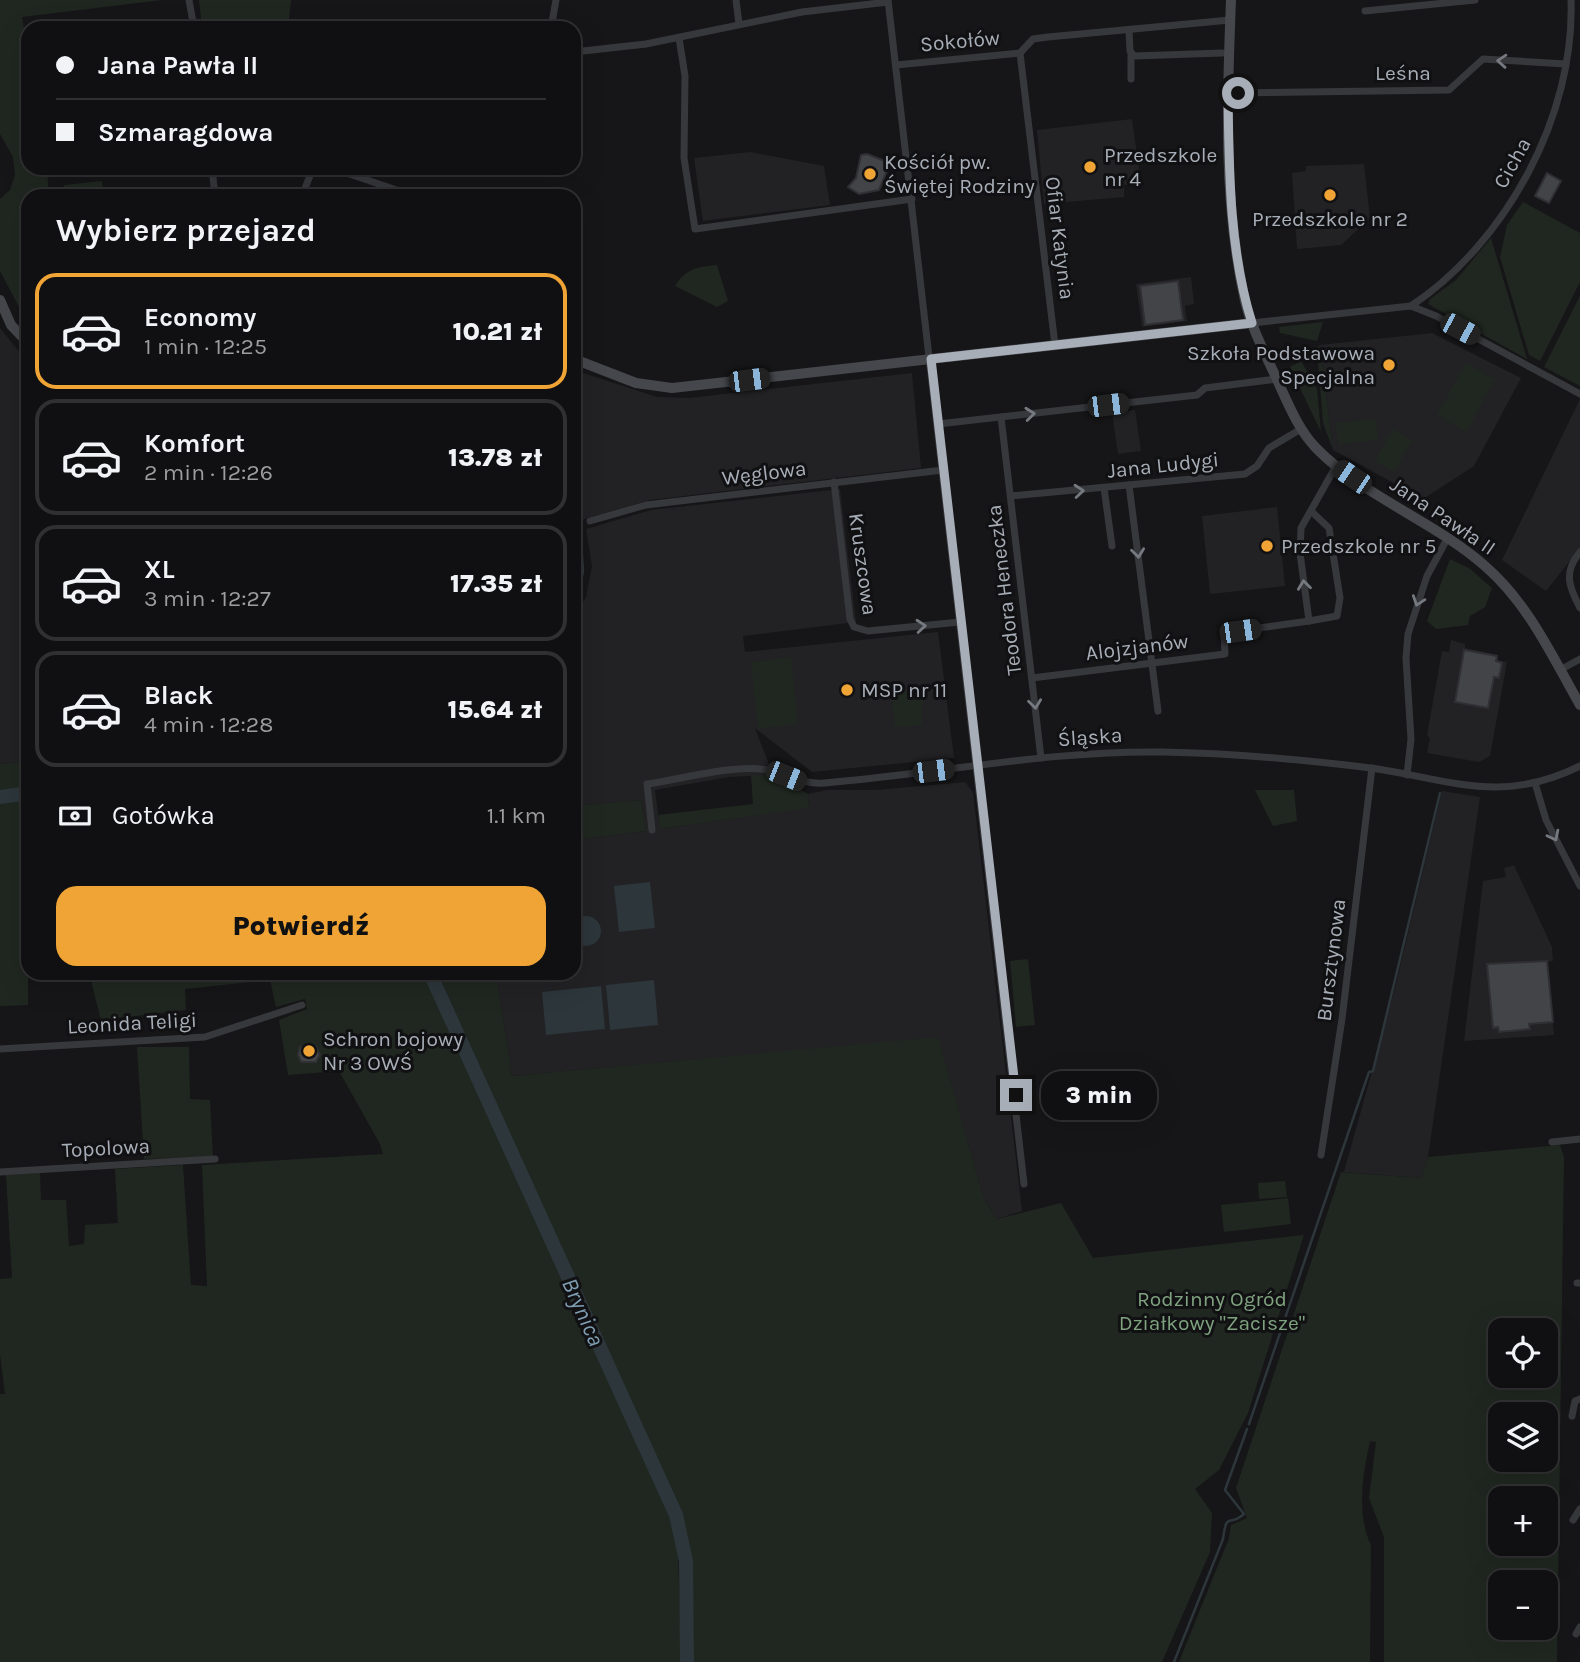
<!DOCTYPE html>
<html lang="pl">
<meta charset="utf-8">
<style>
body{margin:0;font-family:Karla,sans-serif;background:#19191b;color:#f1f3f6;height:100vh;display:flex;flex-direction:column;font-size:26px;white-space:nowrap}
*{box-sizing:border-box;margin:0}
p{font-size:23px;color:#9c9d9f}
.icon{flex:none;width:38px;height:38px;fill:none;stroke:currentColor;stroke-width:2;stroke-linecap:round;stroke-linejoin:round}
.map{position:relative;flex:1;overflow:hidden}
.details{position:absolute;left:21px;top:189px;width:560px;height:791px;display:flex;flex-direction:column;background:#101012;border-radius:21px;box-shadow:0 7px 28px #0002,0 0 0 2px #303032}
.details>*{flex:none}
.top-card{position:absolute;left:21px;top:21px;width:560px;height:154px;border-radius:21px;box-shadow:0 7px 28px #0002,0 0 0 2px #303032;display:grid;align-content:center;height:154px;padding:0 35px;background:#101012}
.buttons{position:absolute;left:1488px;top:1318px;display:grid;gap:14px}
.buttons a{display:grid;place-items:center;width:70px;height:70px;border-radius:14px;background:#101012;box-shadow:0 7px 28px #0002,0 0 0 2px #303032;font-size:35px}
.end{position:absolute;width:32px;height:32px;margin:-16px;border:9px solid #a8aeb7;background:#111;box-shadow:0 0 0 4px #111}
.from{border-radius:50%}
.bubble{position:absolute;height:49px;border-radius:21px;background:#101012;box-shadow:0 7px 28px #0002,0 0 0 2px #303032;font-size:23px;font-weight:800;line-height:49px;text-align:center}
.car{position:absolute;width:21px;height:42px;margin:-21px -10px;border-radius:9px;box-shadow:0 0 5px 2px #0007;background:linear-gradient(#222 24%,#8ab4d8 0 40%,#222 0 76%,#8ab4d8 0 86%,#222 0)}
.top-card b{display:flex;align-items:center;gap:24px;height:66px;font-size:26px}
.top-card b+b{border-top:2px solid #303032}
.top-card i{width:18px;height:18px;background:#f1f3f6}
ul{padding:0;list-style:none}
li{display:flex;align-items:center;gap:21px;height:116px;margin:0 14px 10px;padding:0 21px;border:4px solid #303032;border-radius:21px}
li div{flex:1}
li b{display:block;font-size:26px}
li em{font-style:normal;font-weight:800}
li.current{border-color:#f0a435}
li>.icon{width:63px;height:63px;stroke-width:1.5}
h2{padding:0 35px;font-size:32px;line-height:84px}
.pay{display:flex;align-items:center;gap:18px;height:77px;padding:0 35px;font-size:26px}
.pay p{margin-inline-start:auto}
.button{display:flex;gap:14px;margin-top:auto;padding:14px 35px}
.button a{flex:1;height:80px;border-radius:21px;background:#f0a435;color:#111;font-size:28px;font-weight:800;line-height:80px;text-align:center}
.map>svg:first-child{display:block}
.built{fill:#222225}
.green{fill:#202720;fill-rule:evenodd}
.water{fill:#2c363b}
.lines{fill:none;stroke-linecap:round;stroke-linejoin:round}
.stream{stroke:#2c363b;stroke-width:2.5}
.river{stroke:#2c363b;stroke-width:14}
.building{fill:#424448;stroke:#303034;stroke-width:2}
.street{stroke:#37383c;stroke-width:7}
.secondary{stroke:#45474c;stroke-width:10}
.oneway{stroke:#757980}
.route{stroke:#a8aeb7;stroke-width:9}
.poi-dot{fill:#f0a435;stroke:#111113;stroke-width:2.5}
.labels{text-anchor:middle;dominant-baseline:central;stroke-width:6;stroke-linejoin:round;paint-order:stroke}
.street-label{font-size:21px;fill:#a8aeb7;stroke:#111113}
.poi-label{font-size:21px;fill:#a8aeb7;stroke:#111113;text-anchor:start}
.park-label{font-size:21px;fill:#7fa27f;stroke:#111113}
.water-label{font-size:23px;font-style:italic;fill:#7f9eb2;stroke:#111113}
</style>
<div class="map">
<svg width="1580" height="1662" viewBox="0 0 1580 1662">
<rect width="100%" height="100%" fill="#161618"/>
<!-- built -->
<g class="built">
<path d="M1132,119L1141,184L1124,185V197L1044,204L1037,130Z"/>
<path d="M750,152L824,166L830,205L703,221L694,158Z"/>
<path d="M1364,164L1370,218L1341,245L1297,249L1292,173L1306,171V166Z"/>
<path d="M1191,277L1194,304L1185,306L1187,321L1142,327L1136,284Z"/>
<path d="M0,328L28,363V761L0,764Z"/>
<path d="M1432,333L1521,378L1474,466L1423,499L1333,450L1320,345Z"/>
<path d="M574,370L657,397L689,398L912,373L921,468L650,500L574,522Z"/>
<path d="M1580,399V548L1546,591L1502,560Z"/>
<path d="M1135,410L1141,451L1118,454L1112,413Z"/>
<path d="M840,489L856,622L743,636L745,652L938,632L954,758L812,772L755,728L773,775L729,777L655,790L660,829L809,807L808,794L827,790H876L965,782L973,792L1022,1211L997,1219L984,1199L938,1038L512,1076L496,973H574V840L646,831L641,800L574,806V616L586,597L592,566L586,529L651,510Z"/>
<path d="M1277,507L1285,586L1210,594L1202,516Z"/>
<path d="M1451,640L1465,644V648L1498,655V660L1507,662L1490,756L1479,762L1427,753L1430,738L1427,735L1442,651L1449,652Z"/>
<path d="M1442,791L1480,797L1428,1157L1421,1178L1344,1172L1394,992Z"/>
<path d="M1514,865L1552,947L1553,961L1547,962L1554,1035L1464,1041L1483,881L1506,877L1504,868Z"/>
</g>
<!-- green -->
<g class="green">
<path d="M0,0H162L22,17L28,53V168H47L49,196H28V324L0,271V199L10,190L15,175L13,157L0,134Z"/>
<path d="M199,0H291L288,28H202Z"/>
<path d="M102,181L103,196H65L64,185Z"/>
<path d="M1523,202L1580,233V282L1540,361L1529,355L1500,257L1507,225Z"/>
<path d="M1491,238L1527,359L1428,304L1430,299L1456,280Z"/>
<path d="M717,265L728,301L717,307L675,286C686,268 698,267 717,265Z"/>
<path d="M1580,296V386L1544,367Z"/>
<path d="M1323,322L1317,341L1280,333L1279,327Z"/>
<path d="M1320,345L1333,450L1323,423L1317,348Z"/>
<path d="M1301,361L1317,389L1321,432L1290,367Z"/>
<path d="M1466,363L1495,379L1466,432L1437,415Z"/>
<path d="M1376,419L1378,440L1338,444L1336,423Z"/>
<path d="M1393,429L1412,440L1394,472L1375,461Z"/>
<path d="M1450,559L1469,568L1492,588L1485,607L1470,616L1468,625L1436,629L1427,621Z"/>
<path d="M791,657L798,724L758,729L751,662Z"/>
<path d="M923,688L922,725L895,727L891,692Z"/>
<path d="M28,761V789L0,792V764Z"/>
<path d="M751,775H773L808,794L809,808L660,829L658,815L753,804Z"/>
<path d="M1255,790H1294L1297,821L1273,826Z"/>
<path d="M28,799V1005L0,1006V801Z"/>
<path d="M641,800L646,831L574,840V806Z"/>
<path d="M1028,959L1035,1025L1016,1027L1010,961Z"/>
<path d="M89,973H423L667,1509L678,1548L681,1662H0V1394H5L0,1354V1279L12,1278L6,1175L40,1173L41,1200H66L69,1246L84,1244L85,1225L118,1223L115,1169L183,1165L191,1285L207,1286L202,1165L383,1154L380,1144L339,1071L288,1075L279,1020L307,1009L305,999L276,1007L270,980L185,989L186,1010L101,1020Z"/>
<path d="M438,973H496L512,1076L938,1037L984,1199L997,1219L1061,1203L1093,1258L1304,1235L1248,1413L1219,1470L1195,1489L1212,1513L1210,1552L1162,1662H692L693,1570L680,1515Z"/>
<path d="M137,1047H189L190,1099L210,1100L213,1157L144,1159Z"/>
<path d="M1560,1145L1564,1157L1557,1662H1384V1537L1369,1498L1376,1442L1370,1441C1363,1473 1356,1515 1371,1545L1370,1662H1179L1229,1538L1231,1525L1247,1518L1236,1488L1341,1172L1421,1178L1428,1157ZM1500,1330H1545V1376H1500ZM1500,1414H1545V1460H1500ZM1500,1498H1545V1544H1500ZM1500,1582H1545V1628H1500Z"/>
<path d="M1285,1181L1287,1197L1259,1199L1258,1183Z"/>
<path d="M1288,1198L1291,1224L1224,1232L1221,1205Z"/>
</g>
<!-- water -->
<g class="water">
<path d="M650,882L655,928L619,932L614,886Z"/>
<circle cx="586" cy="931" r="15"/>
<path d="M654,980L658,1025L610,1030L606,985Z"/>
<path d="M601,986L605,1029L546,1035L542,992Z"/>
</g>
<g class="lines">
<!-- stream -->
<g class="stream">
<path d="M574,484L579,518"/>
<path d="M580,529L583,571L581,581"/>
<path d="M574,593L576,589"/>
<path d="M450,976L474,973"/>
<path d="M435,982L440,980"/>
<path d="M1249,1424L1369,1072L1373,1071L1440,793"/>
<path d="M1174,1662L1223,1539C1227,1510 1228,1528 1244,1514L1225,1490L1247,1429"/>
</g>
<!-- river -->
<g class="river">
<path d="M0,797L28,793"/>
<path d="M430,973L676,1515L686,1561L687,1662"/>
</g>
</g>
<!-- building -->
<g class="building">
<path d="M867,154L890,163L879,190L859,194L848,187L856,178L861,155Z"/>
<path d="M1547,173L1561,181L1549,203L1535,196Z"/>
<path d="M1178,281L1183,320L1145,325L1140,286Z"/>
<path d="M1464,650L1497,656L1496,661L1502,663L1499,678L1494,677L1488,708L1455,702Z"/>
<path d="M1547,961L1553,1022L1529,1024L1530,1029L1499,1032L1498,1027L1493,1028L1487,964Z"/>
<path d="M300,1047H316L320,1055L316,1062H301L298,1055Z"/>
</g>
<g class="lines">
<!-- street -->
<g class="street">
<path d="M189,0L194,28"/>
<path d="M736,0L739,24"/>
<path d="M888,0L1024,1184"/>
<path d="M1365,11L1475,0"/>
<path d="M551,28L556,0"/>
<path d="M1129,30L1130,51L1134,56L1222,53"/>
<path d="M679,38L685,76L684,158L695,229L912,199"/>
<path d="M574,52L646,44L802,12L888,2"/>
<path d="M1020,53L1055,345"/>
<path d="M896,65L1020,53L1033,39L1048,37L1230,20"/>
<path d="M1131,79V55"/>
<path d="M1228,93L1449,90L1483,59L1566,64"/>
<path d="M212,168L215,196"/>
<path d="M332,168L414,196"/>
<path d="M302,196L313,168"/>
<path d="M1411,306C1507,242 1575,115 1571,0"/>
<path d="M1252,323L1411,306L1436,316L1580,394"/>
<path d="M1001,417L1041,758"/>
<path d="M938,424L1197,395L1205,388L1277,379"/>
<path d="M834,482L850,619L854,627L868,631L960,622"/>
<path d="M1129,485L1158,711"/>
<path d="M1104,488L1112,546"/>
<path d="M1011,496L1245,474L1257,466L1269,448L1301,429"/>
<path d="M590,521L646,505L943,470"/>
<path d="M1580,552C1563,572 1569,587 1580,608"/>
<path d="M1309,621L1337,616L1340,598L1329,528L1311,511"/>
<path d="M1560,670L1580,659"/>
<path d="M1032,678L1225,654L1224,633L1309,621L1300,553L1301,528L1336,466"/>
<path d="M1407,775L1411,739L1406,658L1408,634L1427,576L1447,539"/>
<path d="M1535,783L1546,820L1580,886"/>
<path d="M652,830L647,784C682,779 733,764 768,770C789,773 802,785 824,783C937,774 1049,750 1162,752C1230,753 1296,759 1363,767C1445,777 1498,807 1580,766"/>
<path d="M0,1049L205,1037L302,1005"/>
<path d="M1552,1142L1580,1139"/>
<path d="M1321,1155L1342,1019L1372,768"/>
<path d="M0,1172L215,1159"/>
<path d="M1577,1283H1580"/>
<path d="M1572,1416L1575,1401L1580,1399"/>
<path d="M1573,1520L1580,1509"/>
<path d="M1576,1634L1580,1627"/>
</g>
<!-- secondary -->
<g class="secondary">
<path d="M1231,0C1227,99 1223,203 1245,301C1252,330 1267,357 1279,384C1289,406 1299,430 1316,448C1364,497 1434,521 1485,566C1528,603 1552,656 1580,705"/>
<path d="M0,300L11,325L28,343"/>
<path d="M574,359L636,383L672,388L1252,323"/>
</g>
</g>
<!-- one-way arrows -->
<defs><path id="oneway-chevron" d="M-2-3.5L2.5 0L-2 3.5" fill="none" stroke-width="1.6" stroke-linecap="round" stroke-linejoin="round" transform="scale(1.75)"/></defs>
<g class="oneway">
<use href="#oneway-chevron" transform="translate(1502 61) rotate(-176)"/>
<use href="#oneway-chevron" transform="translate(1030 414) rotate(-6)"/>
<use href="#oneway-chevron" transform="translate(1079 491) rotate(-5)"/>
<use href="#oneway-chevron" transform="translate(1138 553) rotate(83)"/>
<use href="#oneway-chevron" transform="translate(1304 585) rotate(-97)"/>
<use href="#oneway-chevron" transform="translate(1418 601) rotate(109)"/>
<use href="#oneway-chevron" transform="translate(921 626) rotate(-5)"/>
<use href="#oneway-chevron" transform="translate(1035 704) rotate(83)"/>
<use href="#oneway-chevron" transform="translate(1554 836) rotate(63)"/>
</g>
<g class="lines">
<!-- route -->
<path class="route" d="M1016,1095L931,359L1252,323C1229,250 1229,169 1228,93H1238"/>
</g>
<!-- markers -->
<g class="poi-dot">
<circle cx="1090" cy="167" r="7"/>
<circle cx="870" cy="174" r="7"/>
<circle cx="1330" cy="195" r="7"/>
<circle cx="1389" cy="365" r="7"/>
<circle cx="1267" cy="546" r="7"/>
<circle cx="847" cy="690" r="7"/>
<circle cx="309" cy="1051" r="7"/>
</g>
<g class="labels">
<!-- street labels -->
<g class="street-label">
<text transform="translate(960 41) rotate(-5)">Sokołów</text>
<text x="1403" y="73">Leśna</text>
<text transform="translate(1512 163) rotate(-61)">Cicha</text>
<text transform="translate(1060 238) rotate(83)">Ofiar Katynia</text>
<text transform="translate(1163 465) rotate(-6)">Jana Ludygi</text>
<text transform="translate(764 473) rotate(-7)">Węglowa</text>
<text transform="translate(1443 516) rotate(34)">Jana Pawła II</text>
<text transform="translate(863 564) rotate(82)">Kruszcowa</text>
<text transform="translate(1004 590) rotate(-97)">Teodora Heneczka</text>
<text transform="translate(1137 647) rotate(-7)">Alojzjanów</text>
<text transform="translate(1090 737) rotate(-4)">Śląska</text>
<text transform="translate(1331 960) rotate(-83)">Bursztynowa</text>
<text transform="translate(132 1023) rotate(-3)">Leonida Teligi</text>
<text transform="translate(106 1148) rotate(-3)">Topolowa</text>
</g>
<!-- poi labels -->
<g class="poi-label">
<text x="1104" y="155">Przedszkole<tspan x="1104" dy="24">nr 4</tspan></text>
<text x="884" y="162">Kościół pw.<tspan x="884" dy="24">Świętej Rodziny</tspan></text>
<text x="1330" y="219" text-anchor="middle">Przedszkole nr 2</text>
<text x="1375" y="353" text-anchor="end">Szkoła Podstawowa<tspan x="1375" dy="24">Specjalna</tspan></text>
<text x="1281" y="546">Przedszkole nr 5</text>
<text x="861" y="690">MSP nr 11</text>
<text x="323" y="1039">Schron bojowy<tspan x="323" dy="24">Nr 3 OWŚ</tspan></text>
</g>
<!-- park labels -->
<g class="park-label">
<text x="1212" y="1299">Rodzinny Ogród<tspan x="1212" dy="24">Działkowy "Zacisze"</tspan></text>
</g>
<!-- water labels -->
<g class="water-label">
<text transform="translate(583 1312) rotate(66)">Brynica</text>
</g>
</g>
</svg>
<div class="buttons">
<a><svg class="icon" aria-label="locate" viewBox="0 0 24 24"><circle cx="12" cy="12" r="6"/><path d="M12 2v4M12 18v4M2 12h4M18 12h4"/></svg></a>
<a><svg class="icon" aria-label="layers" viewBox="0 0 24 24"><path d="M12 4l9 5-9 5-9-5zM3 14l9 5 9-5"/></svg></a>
<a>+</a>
<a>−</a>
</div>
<i class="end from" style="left:1238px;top:93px"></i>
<i class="end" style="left:1016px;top:1095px"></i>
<div class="bubble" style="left:1041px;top:1071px;width:116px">3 min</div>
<i class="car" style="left:1460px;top:329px;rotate:118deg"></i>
<i class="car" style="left:749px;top:380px;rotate:83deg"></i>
<i class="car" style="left:1108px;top:405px;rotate:83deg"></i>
<i class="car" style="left:1352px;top:477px;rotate:304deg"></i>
<i class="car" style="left:1240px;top:631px;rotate:82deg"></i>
<i class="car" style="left:933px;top:771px;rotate:83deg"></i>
<i class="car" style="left:786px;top:776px;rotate:112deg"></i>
<div class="top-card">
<b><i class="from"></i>Jana Pawła II</b>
<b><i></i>Szmaragdowa</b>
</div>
<section class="details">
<h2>Wybierz przejazd</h2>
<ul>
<li class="current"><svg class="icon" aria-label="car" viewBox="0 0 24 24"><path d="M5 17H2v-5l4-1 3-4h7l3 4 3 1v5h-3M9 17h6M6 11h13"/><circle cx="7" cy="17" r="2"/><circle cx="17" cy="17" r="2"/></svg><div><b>Economy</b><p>1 min · 12:25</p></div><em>10.21 zł</em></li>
<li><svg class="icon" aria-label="car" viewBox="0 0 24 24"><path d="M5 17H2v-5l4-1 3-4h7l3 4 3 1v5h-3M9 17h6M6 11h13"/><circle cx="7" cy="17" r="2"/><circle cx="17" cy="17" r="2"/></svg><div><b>Komfort</b><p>2 min · 12:26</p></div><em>13.78 zł</em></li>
<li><svg class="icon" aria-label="car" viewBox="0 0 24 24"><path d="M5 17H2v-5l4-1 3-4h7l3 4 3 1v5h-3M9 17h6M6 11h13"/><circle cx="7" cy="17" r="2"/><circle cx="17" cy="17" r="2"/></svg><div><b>XL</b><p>3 min · 12:27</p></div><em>17.35 zł</em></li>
<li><svg class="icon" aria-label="car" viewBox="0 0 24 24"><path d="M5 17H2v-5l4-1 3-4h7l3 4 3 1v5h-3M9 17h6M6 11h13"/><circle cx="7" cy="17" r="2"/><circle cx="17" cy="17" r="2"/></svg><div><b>Black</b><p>4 min · 12:28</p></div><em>15.64 zł</em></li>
</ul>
<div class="pay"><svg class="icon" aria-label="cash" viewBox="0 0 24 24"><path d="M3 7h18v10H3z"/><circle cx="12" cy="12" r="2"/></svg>Gotówka<p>1.1 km</p></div>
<div class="button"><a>Potwierdź</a></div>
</section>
</div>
